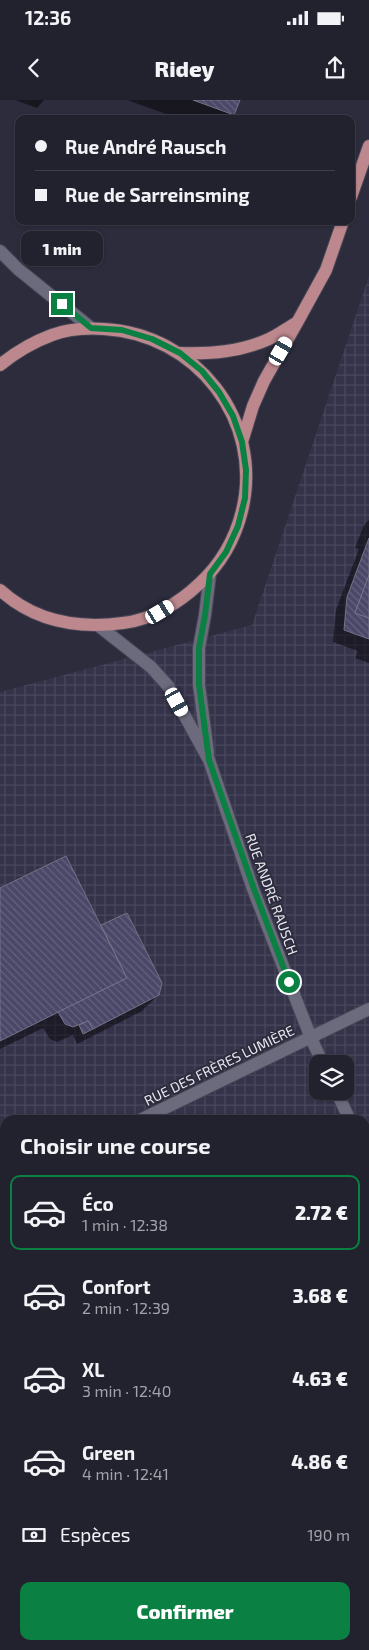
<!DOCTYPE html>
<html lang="fr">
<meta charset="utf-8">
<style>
body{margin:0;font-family:"Exo 2",sans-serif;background:#2e2e3a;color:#f1f3f6;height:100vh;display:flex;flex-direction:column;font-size:19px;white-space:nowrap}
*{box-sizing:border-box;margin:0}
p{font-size:16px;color:#a2a3aa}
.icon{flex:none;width:28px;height:28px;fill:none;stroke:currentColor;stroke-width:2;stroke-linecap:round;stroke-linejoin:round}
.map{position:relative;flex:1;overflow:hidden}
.details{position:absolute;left:0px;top:1015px;width:370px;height:535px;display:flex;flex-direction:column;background:#22212e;border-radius:15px 15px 0 0;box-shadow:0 1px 4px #0004,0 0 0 1px #3f3e4a}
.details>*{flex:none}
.hud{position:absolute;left:15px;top:15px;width:340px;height:110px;border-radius:10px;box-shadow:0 1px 4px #0004,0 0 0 1px #3f3e4a;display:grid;align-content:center;height:110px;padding:0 20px;background:#22212e}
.controls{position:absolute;left:309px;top:955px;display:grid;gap:10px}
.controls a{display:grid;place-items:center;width:45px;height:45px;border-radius:10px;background:#22212e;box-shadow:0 1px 4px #0004,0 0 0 1px #3f3e4a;font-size:25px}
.end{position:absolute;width:22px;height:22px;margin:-11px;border:6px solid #0b8043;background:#fff;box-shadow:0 0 0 2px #fff}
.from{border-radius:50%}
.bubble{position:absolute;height:35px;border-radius:10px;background:#22212e;box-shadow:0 1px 4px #0004,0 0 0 1px #3f3e4a;font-size:16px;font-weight:800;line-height:35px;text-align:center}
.car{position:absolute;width:15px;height:30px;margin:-15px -8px;border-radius:6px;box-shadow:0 0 4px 1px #0007;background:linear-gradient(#fff 24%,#345 0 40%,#fff 0 76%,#345 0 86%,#fff 0)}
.hud b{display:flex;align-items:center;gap:18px;height:48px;font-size:19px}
.hud b+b{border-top:1px solid #3f3e4a}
.hud i{width:12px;height:12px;background:#f1f3f6}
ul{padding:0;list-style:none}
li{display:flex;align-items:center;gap:15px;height:75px;margin:0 10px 8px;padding:0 10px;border:2px solid transparent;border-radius:10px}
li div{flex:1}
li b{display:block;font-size:19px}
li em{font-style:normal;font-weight:800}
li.active{border-color:#0b8043}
li>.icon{width:45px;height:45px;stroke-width:1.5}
h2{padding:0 20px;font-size:22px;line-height:60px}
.pay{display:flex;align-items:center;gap:12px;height:55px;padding:0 20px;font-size:19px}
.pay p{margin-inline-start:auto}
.cta{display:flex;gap:10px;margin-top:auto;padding:10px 20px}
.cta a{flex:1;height:58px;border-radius:10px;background:#0b8043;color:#fff;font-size:20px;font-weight:800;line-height:58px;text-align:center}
.status{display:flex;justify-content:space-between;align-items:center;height:35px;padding:0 25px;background:#22212e;direction:ltr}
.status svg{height:14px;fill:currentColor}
header{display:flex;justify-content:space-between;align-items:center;height:65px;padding:0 20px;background:#22212e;font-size:22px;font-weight:800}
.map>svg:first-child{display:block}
.industrial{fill:url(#industrial-grid);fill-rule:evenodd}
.shadow{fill:#0007}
.building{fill:url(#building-back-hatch);stroke:#747387}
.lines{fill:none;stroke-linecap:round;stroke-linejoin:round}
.minor-casing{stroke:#484755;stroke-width:14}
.major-casing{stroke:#484755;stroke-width:14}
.minor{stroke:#6c6b7e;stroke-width:12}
.major{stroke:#bc888e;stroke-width:12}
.route{stroke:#0b8043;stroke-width:6}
.labels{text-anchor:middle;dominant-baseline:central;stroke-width:4;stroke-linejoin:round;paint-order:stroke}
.street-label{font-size:14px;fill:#e8e8f3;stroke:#2d2c3d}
</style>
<div class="status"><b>12:36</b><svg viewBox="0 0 49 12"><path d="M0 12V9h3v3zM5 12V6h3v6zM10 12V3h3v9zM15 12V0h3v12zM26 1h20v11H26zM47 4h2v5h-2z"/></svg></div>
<header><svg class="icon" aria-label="back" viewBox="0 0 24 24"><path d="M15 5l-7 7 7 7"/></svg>Ridey<svg class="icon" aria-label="share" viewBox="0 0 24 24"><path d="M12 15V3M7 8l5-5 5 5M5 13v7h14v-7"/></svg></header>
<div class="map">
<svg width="369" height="1550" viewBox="0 0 369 1550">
<defs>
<pattern id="industrial-grid" width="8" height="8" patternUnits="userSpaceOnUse" patternTransform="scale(1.25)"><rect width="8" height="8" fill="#35334a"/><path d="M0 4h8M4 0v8" fill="none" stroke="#48475c"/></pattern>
<pattern id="building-back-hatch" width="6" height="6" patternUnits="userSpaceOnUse" patternTransform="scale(1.25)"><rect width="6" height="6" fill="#4a4768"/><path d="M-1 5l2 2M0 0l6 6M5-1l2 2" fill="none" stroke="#64627e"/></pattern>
</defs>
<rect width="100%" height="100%" fill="#2d2c3d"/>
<!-- industrial -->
<path class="industrial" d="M369,176V1550H0V592L252,525ZM318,964H345V991H318ZM5,1020H365V1545H5Z"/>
<!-- shadow -->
<g class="shadow">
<path d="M15,0H44L37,8Z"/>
<path d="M127,0H238L233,14L229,19H180Z"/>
<path d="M369,420V563L355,558L358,551L333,542L336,510L359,449L355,448L364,425Z"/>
<path d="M0,790L100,827L126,814L158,895L142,911L77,944L73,935L57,942L50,939L43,928L0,949Z"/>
<path d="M5,1415V1462L0,1451V1417Z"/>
<path d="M34,1545H158L161,1550H36Z"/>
</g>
<!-- building -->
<g class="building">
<path d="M193,0H240L234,15Z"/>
<path d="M369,438V475L355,513L369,518V539L344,530L347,497Z"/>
<path d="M369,475V518L355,513Z"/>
<path d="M66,756L127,878L0,941V788Z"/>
<path d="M127,813L162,883L159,895L93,929L88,921L73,927L65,924L58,912L127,878L101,825Z"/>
<path d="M88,921L93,929L83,934L79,925Z"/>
<path d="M5,1413V1442L0,1444V1416Z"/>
<path d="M59,1545H160L162,1550H62Z"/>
</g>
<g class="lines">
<!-- minor casing -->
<g class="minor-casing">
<g id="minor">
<path d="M0,151L18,169L91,228"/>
<path d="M99,526L151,567L169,587L209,660L253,789L311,938L323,964"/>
<path d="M208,653L199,585V548L205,515L210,474"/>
<path d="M336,991L350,1020"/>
<path d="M140,1020L369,909"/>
<path d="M365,1052L369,1061"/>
<path d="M0,1087L5,1085"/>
<path d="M229,1545L236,1550"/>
<path d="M289,1550L292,1545"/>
</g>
</g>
<!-- major casing -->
<g class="major-casing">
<g id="major">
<path d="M351,97L369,46"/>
<path d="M180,253C211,254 240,252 269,239C278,235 287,228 296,223"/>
<path d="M0,265C16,252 33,242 52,235C68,229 88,228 104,229C196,234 264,320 242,411C235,439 221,464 199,484C179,503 151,520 123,523C78,529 35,522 0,490"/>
<path d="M242,342L253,306L264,281L298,221L326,170L343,121"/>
</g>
</g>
<!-- minor -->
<use href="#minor" class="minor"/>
<!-- major -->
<use href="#major" class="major"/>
</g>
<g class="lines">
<!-- route -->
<path class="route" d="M62,204L91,228L122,230L152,239L180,253L202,271L219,292L233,316L242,342L246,370L245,398L238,426L226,452L210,474L205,515L199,548V585L209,660L254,789L289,882"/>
</g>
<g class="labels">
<!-- street labels -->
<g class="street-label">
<text transform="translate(272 794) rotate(70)">RUE ANDRÉ RAUSCH</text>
<text transform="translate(219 965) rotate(-26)">RUE DES FRÈRES LUMIÈRE</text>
</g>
</g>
</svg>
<div class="controls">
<a><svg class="icon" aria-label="layers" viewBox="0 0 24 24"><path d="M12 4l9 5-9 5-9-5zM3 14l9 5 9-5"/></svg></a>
</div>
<i class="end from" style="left:289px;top:882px"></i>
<i class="end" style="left:62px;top:204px"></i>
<div class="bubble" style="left:21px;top:131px;width:82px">1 min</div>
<i class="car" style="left:281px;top:251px;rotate:30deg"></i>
<i class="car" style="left:160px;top:512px;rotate:59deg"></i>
<i class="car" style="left:177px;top:602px;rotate:151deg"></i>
<div class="hud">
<b><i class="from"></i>Rue André Rausch</b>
<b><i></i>Rue de Sarreinsming</b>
</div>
<section class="details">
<h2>Choisir une course</h2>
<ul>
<li class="active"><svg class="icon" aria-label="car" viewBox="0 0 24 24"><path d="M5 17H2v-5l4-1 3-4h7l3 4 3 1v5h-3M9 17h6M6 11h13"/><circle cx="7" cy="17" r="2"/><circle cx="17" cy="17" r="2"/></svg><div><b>Éco</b><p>1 min · 12:38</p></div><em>2.72 €</em></li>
<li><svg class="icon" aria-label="car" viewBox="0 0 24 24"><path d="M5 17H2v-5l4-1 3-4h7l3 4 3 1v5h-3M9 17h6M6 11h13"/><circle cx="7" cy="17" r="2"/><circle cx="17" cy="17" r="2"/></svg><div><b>Confort</b><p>2 min · 12:39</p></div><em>3.68 €</em></li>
<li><svg class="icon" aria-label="car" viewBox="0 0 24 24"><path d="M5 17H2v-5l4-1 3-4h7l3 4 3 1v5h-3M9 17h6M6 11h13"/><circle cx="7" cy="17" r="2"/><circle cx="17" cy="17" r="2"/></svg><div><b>XL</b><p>3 min · 12:40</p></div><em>4.63 €</em></li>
<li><svg class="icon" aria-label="car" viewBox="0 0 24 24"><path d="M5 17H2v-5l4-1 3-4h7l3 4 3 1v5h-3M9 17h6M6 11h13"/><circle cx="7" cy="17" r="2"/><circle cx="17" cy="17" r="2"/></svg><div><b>Green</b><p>4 min · 12:41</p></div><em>4.86 €</em></li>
</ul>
<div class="pay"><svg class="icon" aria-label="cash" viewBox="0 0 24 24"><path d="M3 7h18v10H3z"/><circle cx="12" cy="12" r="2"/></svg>Espèces<p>190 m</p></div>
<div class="cta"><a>Confirmer</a></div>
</section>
</div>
